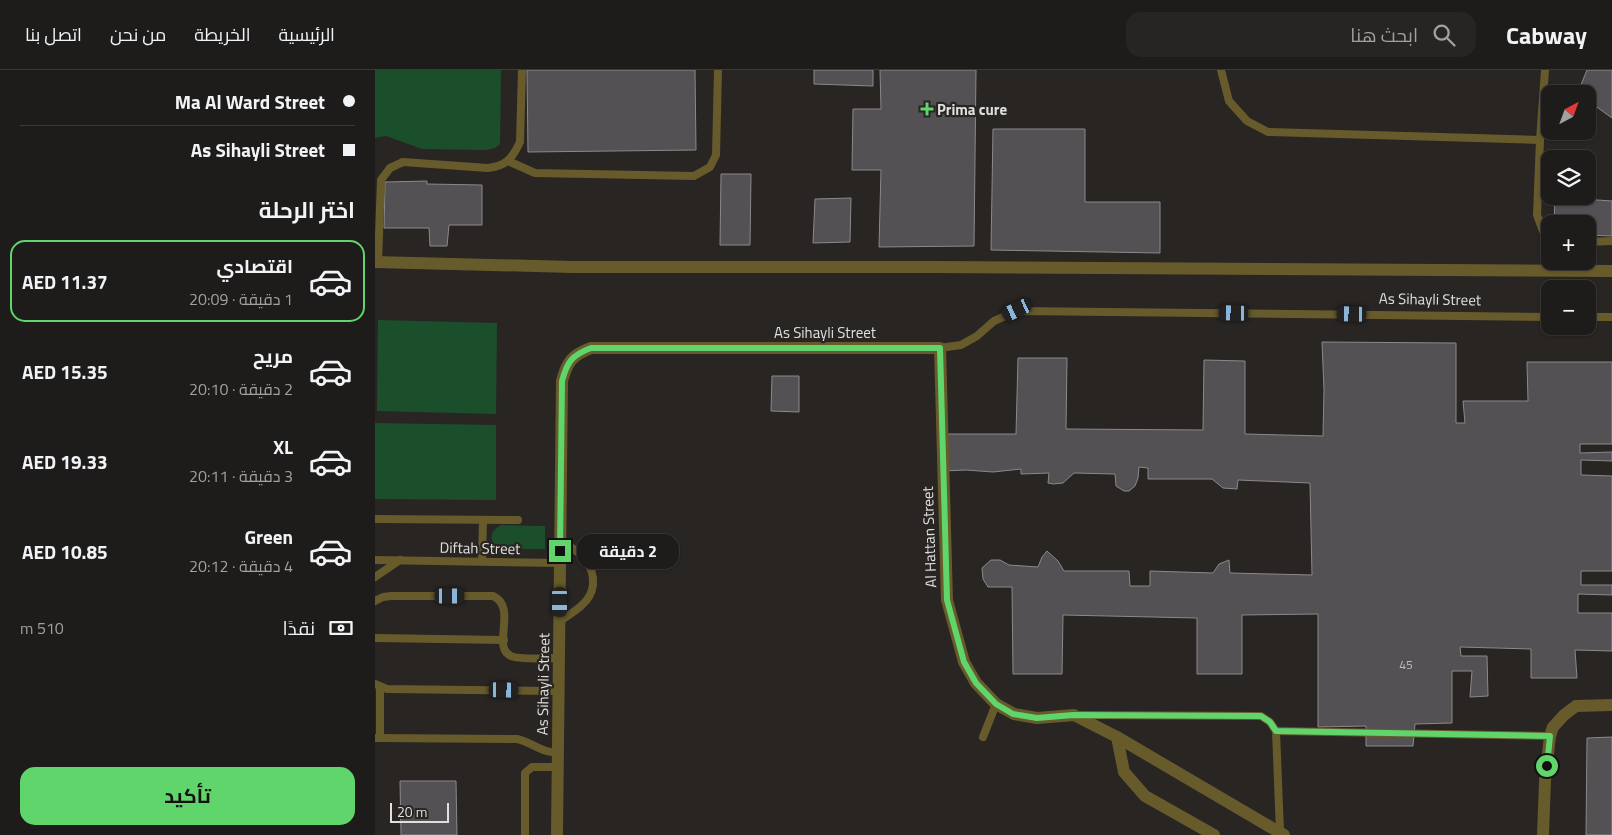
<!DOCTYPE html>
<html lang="ar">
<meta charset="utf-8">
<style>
body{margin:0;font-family:"Titillium Web",Cairo,sans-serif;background:#262523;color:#f1f3f6;direction:rtl;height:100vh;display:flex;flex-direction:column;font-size:19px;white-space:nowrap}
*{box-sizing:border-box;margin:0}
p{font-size:16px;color:#a1a1a2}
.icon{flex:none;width:28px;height:28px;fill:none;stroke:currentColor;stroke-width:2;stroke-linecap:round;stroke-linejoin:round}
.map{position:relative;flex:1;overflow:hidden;direction:ltr}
.panel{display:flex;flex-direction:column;background:#1e1c1a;width:375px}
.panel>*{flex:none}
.hud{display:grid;align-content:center;height:110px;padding:0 20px;background:#1e1c1a}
.needle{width:32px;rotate:41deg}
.buttons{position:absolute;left:1166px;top:15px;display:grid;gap:10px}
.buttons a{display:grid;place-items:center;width:55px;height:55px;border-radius:10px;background:#1e1c1a;box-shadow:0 1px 4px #0004,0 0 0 1px #3c3a39;font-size:25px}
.scale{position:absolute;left:15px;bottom:12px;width:59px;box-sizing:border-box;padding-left:5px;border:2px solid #e0dfdd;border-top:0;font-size:14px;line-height:18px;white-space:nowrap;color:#e0dfdd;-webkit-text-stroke:4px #282523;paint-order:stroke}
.end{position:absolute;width:22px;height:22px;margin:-11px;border:6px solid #60d56b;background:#111;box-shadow:0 0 0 2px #111}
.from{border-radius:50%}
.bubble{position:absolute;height:35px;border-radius:15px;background:#1e1c1a;box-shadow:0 1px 4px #0004,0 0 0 1px #3c3a39;font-size:16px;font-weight:700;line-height:35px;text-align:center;direction:rtl}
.car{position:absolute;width:15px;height:30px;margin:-15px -8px;border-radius:6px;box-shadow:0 0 4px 1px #0007;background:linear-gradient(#222 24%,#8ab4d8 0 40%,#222 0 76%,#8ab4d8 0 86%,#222 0)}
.hud b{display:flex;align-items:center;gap:18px;height:48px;font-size:19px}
.hud b+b{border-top:1px solid #3c3a39}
.hud i{width:12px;height:12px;background:#f1f3f6}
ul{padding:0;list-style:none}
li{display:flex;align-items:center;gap:15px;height:82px;margin:0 10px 8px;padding:0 10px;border:2px solid transparent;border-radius:15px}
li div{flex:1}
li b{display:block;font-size:19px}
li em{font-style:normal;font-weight:700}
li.active{border-color:#60d56b}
li>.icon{width:45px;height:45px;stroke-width:1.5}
h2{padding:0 20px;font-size:22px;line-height:60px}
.pay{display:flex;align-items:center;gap:12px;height:55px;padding:0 20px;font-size:19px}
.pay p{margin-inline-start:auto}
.cta{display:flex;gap:10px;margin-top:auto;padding:10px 20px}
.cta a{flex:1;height:58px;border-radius:15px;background:#60d56b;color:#111;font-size:20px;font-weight:700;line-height:58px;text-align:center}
header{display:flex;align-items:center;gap:30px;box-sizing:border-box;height:70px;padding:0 25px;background:#1e1c1a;border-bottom:1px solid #3c3a39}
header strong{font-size:24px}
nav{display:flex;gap:28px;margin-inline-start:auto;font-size:18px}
.search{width:350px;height:45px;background:#262523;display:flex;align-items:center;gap:12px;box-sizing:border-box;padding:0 18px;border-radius:15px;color:#a1a1a2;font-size:19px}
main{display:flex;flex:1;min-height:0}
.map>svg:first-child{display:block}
.green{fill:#1b4f2c}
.building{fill:#545154;stroke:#8c898c}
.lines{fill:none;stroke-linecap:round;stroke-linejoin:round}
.lane{stroke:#675b2b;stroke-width:8}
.street{stroke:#675b2b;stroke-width:12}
.route{stroke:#60d56b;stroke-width:6}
.poi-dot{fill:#60d56b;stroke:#282523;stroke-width:2}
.labels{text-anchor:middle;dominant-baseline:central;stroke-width:4.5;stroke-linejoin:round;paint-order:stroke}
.number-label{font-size:12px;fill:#bdbcbb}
.poi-label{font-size:15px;font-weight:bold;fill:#e0dfdd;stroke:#282523;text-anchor:start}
.street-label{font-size:15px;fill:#e0dfdd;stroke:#282523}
</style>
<header>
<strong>Cabway</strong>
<div class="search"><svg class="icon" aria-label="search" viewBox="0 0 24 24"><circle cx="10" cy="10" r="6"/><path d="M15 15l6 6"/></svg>ابحث هنا</div>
<nav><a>الرئيسية</a><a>الخريطة</a><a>من نحن</a><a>اتصل بنا</a></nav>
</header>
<main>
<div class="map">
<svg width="1237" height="765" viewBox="0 0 1237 765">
<rect width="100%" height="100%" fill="#282523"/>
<!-- green -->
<g class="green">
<path d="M0,0H126L125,74L120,78L111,80L47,79L11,66L0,68Z"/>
<path d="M3,250L122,253L121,344L2,341Z"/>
<path d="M0,353L121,355V430L0,429Z"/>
<path d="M127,455L170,456V479H130L121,477C113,469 116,459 127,455Z"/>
</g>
<!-- building -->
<g class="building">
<path d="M152,0H320L321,80L153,82Z"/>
<path d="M439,0H498V16L439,14Z"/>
<path d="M505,0H601L599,176L504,177L506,100H477L478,39H506Z"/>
<path d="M1212,0H1237V48L1212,30V24H1205L1203,22Z"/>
<path d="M618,59H710V132H785V183L616,180Z"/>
<path d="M346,104H376L375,175H345Z"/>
<path d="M52,111V114L107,115V155H74L72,176H55L54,158H9L10,112Z"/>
<path d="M1180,127L1237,131V166L1212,165V154H1179Z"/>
<path d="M476,128L475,172L438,173L440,129Z"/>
<path d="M947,272L1081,273V353H1090L1088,331H1153L1152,292H1237V374H1205V383L1237,382V391L1206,390V405L1237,406V501H1206V515H1237V525L1203,524V543H1237V581L1200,580L1202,608H1156V579L1085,577L1086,586H1112L1113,626L1095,627L1097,601H1077V653L1040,654L1038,676H991V656L943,657V544L867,545V604H822V548L688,545L687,604H638L637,517H613L608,509L607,498L616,490H625L634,495L663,497L667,487L672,481L683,491L689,501H754L755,516H775V501L838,503L844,494L854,490L855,503L937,505L935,413L863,410L862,419L848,418L837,409H773V398L764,397L763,408L760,416L754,421H749L741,416L740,404L699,403L688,413L678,414L673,413L674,403L646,404V399L618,402L591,400L567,401L569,364H641L643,288H692L691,359L828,360L829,290L870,291V364L948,366L949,320Z"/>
<path d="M397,306H424V342L396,341Z"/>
<path d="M1237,667V765H1211L1212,668Z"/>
<path d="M25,711H81L82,765H26Z"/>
</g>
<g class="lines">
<!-- lane -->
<g class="lane">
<path d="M846,0L854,31L872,51L893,62L1165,70"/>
<path d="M1170,0L1165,70L1162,145L1168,161L1175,166"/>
<path d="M133,91L160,103L319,106L335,97L341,85L343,0"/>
<path d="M1212,172L1237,171"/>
<path d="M3,192L6,110L15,98L28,92L113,98C131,96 137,89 145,72L147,0"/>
<path d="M1212,247H1237"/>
<path d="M565,278L586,275L602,266L619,251L642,241L1175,247"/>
<path d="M0,449L143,450"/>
<path d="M0,490L185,493"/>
<path d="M107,491L108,450"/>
<path d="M0,507L25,490"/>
<path d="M0,531L8,527L16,526H118C143,537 116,578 136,586C144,590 174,588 184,588"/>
<path d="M185,551C192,546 201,541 207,535C213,530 217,522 218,515C220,492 202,481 185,469"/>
<path d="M0,568L129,570"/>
<path d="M0,614L12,619L184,621"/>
<path d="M703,645L886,646L895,652L901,661L905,762"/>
<path d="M901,661L1175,666"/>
<path d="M608,667L621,634"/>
<path d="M0,668L142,669C157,672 168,684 183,682"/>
<path d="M5,668V617"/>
<path d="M150,765V703L157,697H183"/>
</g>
<!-- street -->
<g class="street">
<path d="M0,192L198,197H556L1237,201"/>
<path d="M742,667L749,702L770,726L839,765"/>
<path d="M182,765L187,311C192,292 197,285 216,278H565L572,530L589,592L601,613L621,634L639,644L662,648L699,645L742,667L909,765"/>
<path d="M1168,765L1170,711L1175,666L1178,657L1189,645L1201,636L1237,635"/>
</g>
</g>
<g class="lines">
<!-- route -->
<path class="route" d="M185,481L187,311C192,292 197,285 216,278H565L572,530L589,592L601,613L621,634L638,644L662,648L698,645L886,646L895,652L901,661L1175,666L1172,696"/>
</g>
<!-- markers -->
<path class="poi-dot" d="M549.5 31.5h5v5h5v5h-5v5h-5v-5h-5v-5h5z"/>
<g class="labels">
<!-- number labels -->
<g class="number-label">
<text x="1031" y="594">45</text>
</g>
<!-- poi labels -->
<g class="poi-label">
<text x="562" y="39">Prima cure</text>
</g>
<!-- street labels -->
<g class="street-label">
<text transform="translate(1055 229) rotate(1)">As Sihayli Street</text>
<text x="450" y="262">As Sihayli Street</text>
<text transform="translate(554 467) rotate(-92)">Al Hattan Street</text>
<text transform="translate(105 478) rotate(1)">Diftah Street</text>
<text transform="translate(168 614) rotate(-89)">As Sihayli Street</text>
</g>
</g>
</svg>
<div class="buttons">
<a><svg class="needle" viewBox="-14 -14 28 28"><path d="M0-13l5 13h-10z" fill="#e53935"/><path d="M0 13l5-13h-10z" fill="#a1a1a2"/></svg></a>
<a><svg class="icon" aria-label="layers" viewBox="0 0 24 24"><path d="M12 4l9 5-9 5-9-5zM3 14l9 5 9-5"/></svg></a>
<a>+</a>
<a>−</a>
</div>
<div class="scale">20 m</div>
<i class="end from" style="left:1172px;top:696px"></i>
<i class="end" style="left:185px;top:481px"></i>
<div class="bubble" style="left:202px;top:464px;width:102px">2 دقيقة</div>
<i class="car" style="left:642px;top:240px;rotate:245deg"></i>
<i class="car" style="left:859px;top:243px;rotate:271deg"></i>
<i class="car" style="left:977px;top:244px;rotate:271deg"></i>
<i class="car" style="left:75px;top:526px;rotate:90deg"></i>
<i class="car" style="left:185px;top:532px;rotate:180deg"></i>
<i class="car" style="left:129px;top:620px;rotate:91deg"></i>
</div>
<section class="panel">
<div class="hud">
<b><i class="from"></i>Ma Al Ward Street</b>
<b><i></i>As Sihayli Street</b>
</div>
<h2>اختر الرحلة</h2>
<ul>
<li class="active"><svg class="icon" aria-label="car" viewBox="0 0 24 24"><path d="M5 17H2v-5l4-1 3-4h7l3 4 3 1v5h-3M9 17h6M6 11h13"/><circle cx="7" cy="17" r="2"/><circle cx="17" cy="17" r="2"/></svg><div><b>اقتصادي</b><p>1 دقيقة · 20:09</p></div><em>AED 11.37</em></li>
<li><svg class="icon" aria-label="car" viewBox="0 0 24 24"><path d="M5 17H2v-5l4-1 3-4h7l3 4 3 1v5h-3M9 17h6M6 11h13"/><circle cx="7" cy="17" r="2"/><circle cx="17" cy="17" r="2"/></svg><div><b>مريح</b><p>2 دقيقة · 20:10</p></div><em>AED 15.35</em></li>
<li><svg class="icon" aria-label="car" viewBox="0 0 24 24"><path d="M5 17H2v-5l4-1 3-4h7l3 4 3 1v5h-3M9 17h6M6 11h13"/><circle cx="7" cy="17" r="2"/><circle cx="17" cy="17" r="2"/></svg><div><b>XL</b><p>3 دقيقة · 20:11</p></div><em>AED 19.33</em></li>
<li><svg class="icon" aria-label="car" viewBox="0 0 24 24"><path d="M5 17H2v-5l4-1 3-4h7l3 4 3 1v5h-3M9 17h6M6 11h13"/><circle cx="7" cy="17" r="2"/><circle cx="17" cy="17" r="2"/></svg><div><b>Green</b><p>4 دقيقة · 20:12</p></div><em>AED 10.85</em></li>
</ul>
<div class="pay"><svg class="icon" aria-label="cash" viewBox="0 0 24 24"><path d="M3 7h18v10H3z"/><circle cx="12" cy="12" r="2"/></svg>نقدًا<p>510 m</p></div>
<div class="cta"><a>تأكيد</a></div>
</section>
</main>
